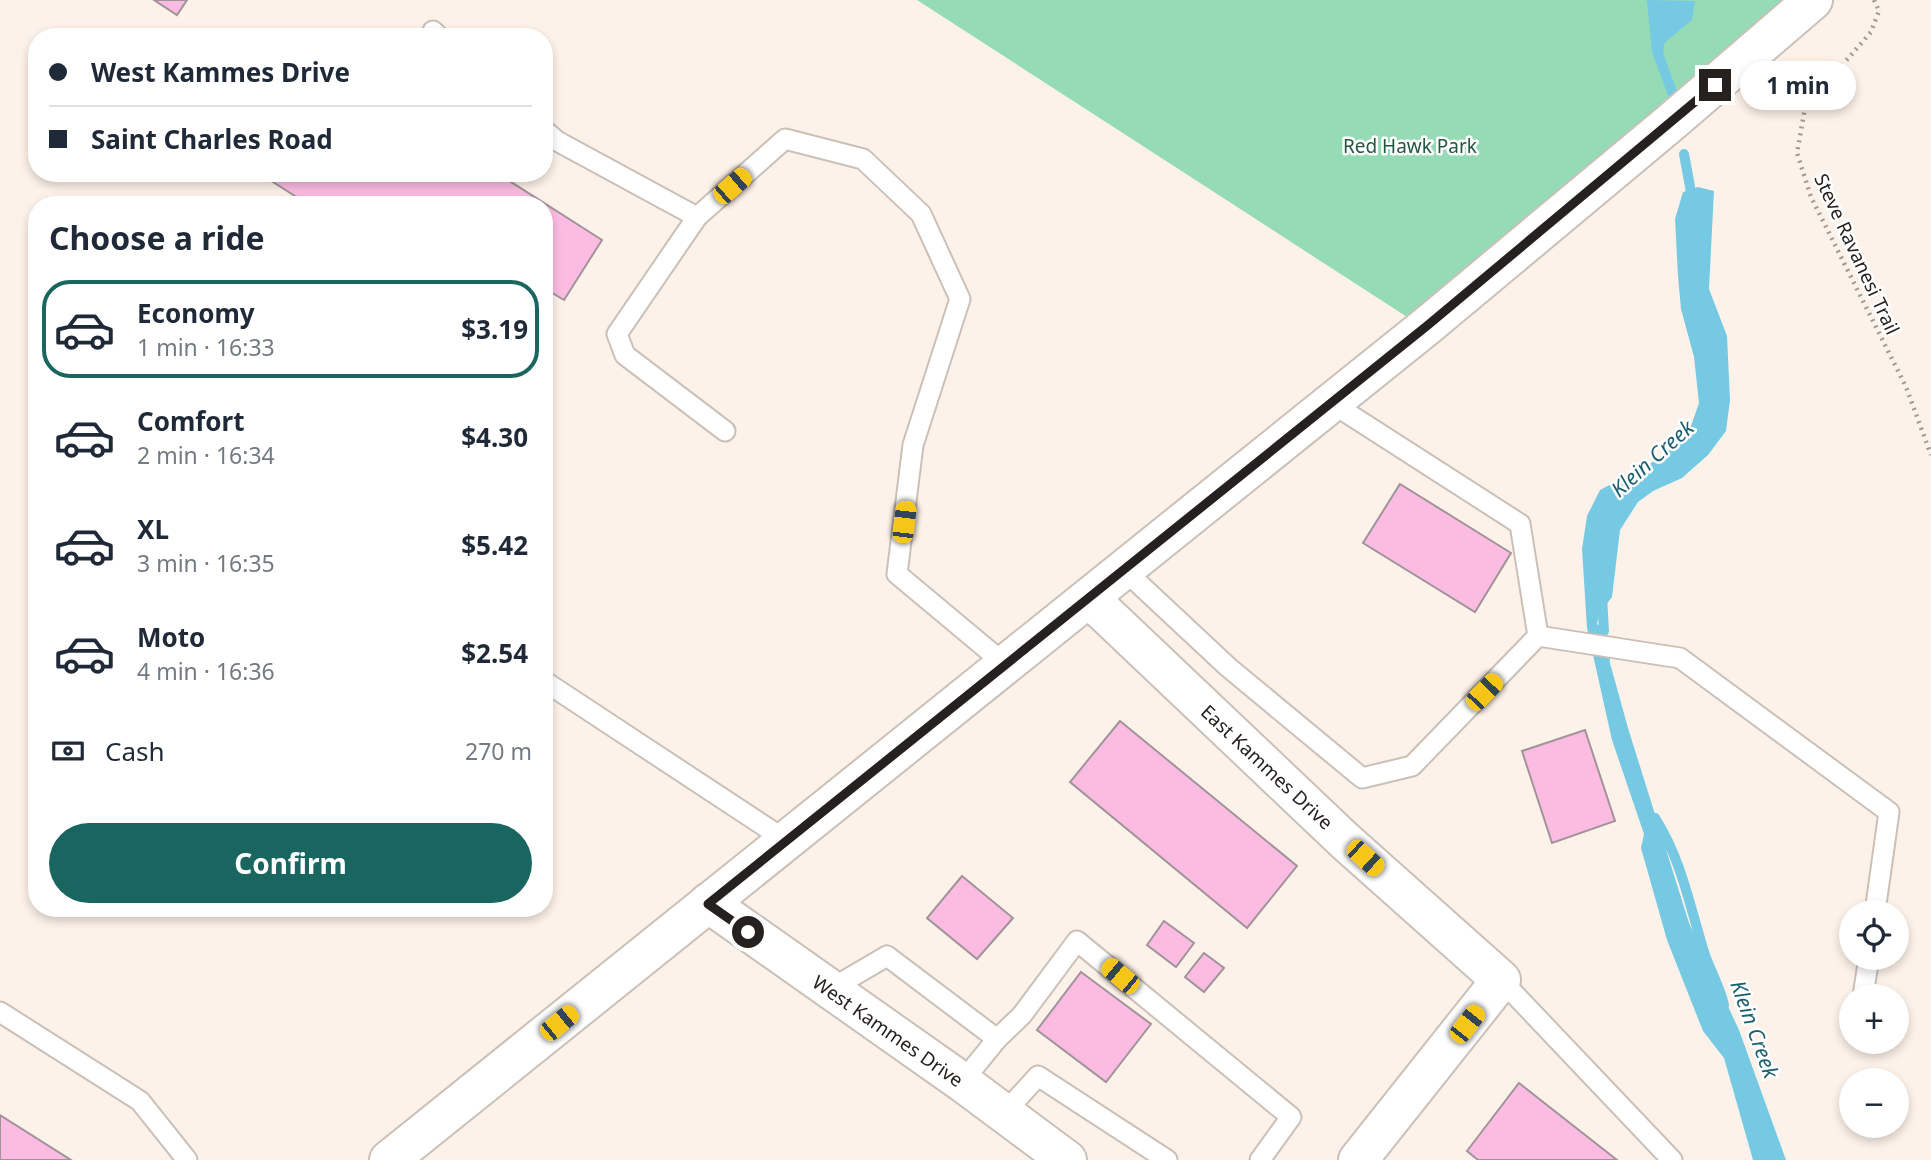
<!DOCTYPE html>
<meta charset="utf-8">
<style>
body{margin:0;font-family:"Noto Sans",sans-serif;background:#f2f2f3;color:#1f2937;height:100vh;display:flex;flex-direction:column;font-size:26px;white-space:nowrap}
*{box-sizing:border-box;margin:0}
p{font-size:23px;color:#747a83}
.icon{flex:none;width:38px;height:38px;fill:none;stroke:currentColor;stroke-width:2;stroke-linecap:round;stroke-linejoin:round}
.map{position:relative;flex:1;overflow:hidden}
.panel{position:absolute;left:28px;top:196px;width:525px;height:721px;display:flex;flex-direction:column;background:#fff;border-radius:28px;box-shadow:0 4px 10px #0003}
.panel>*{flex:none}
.banner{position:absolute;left:28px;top:28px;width:525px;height:154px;border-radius:28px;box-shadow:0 4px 10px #0003;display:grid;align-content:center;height:154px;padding:0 21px;background:#fff}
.controls{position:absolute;left:1839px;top:900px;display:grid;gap:14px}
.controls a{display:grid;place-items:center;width:70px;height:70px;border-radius:50%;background:#fff;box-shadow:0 4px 10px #0003;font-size:35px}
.end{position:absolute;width:32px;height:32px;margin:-16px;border:9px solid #25211e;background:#fff;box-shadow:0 0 0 4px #fff}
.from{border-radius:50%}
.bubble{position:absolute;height:49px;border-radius:24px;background:#fff;box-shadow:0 4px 10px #0003;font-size:23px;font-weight:700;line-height:49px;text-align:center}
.car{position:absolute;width:21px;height:42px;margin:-21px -10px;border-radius:9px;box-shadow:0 0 5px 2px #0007;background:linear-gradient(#f5c518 24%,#345 0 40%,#f5c518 0 76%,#345 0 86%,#f5c518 0)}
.banner b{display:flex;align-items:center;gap:24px;height:66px;font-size:26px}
.banner b+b{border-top:2px solid #e0e1e3}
.banner i{width:18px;height:18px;background:#1f2937}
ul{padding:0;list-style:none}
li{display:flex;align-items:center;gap:21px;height:98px;margin:0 14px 10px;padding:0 7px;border:4px solid transparent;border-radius:28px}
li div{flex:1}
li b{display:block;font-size:26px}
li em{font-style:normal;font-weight:700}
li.on{border-color:#196661}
li>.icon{width:63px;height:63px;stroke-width:1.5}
h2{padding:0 21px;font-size:32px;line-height:84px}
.pay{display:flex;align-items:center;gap:18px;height:77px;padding:0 21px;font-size:26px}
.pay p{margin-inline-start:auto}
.primary-button{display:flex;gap:14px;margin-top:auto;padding:14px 21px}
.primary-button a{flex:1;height:80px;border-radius:42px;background:#196661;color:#fff;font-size:28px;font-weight:700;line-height:80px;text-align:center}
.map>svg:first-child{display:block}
.green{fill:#95dbb5}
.water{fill:#75c9e2}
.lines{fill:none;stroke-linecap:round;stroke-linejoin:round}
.stream{stroke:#75c9e2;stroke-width:10}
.building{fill:#fcbbe1;stroke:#a0949a;stroke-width:2}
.lane-casing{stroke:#cbc0b8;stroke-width:23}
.street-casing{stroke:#cbc0b8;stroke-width:42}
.secondary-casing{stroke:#cbc0b8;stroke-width:42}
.path{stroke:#a19993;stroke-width:4.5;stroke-dasharray:2 5;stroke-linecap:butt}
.lane{stroke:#fff;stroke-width:19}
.street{stroke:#fff;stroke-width:38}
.secondary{stroke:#fff;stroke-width:38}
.route{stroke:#25211e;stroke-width:9}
.labels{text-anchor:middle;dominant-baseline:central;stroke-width:5;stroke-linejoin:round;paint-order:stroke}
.park-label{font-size:19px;fill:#22573e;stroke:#fff}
.street-label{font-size:19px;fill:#25211e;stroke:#fff}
.water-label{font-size:21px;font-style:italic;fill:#1a5f71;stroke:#fff}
</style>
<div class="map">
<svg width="1931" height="1160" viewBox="0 0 1931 1160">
<rect width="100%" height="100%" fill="#fdf2e9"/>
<!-- green -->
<path class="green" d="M917,0H1812L1421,326Z"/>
<!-- water -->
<g class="water">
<path d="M1647,0L1695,1L1692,20L1652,53Z"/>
<path d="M1698,187L1714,191L1709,289L1727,336L1730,400L1726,431L1708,455L1682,478L1653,491L1638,502L1620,530L1612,597L1599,614L1597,624L1607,631L1610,663L1628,728L1689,923L1739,1030L1786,1160H1753L1724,1058L1703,1031L1667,940L1641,848L1644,834L1612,740L1587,628L1582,549L1587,516L1600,490L1651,463L1671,448L1691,426L1699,403L1694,357L1681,309L1678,276L1675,219L1683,192Z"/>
</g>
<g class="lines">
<!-- stream -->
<g class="stream">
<path d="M1661,34L1658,54L1675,100"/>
<path d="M1684,154L1693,203"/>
<path d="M1602,596L1604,631"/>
<path d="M1655,818C1682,860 1690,908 1705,955C1711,972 1720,987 1724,1005"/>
</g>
</g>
<!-- building -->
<g class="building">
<path d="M154,0H187L177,15Z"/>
<path d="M259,173H497L602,240L564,300L544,288V205H309Z"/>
<path d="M1400,484L1511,553L1475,612L1363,543Z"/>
<path d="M1120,721L1297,866L1247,928L1070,782Z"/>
<path d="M1585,730L1615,821L1552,843L1522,751Z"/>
<path d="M962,876L1013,918L977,959L927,918Z"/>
<path d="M1164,921L1194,943L1176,967L1147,945Z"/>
<path d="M1204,953L1224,968L1204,992L1185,977Z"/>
<path d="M1081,972L1151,1024L1106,1082L1037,1030Z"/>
<path d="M1519,1083L1617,1160H1478L1467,1151Z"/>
<path d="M0,1115L71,1160H0Z"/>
</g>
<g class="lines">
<!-- lane casing -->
<g class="lane-casing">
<g id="lane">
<path d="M433,31L439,37"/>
<path d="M544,130L557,141L697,217"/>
<path d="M1330,402L1520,524L1538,636"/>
<path d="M725,431L625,355L617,334L697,217L785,139L863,159L921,214L960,299L913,445L897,574L1006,665"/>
<path d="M1122,568L1228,667L1362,778L1412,766L1538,636"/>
<path d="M1538,636L1680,658L1889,812L1875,912"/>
<path d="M544,681L787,841"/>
<path d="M1501,980L1672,1160"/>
<path d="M829,990L887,956L997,1039"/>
<path d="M1863,996L1869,957"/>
<path d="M0,1012L140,1101L187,1160"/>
<path d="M962,1082L997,1039L1022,1015L1077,941L1291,1117L1260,1160"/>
<path d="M1004,1113L1038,1076L1167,1160"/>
</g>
</g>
<!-- street casing -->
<g class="street-casing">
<g id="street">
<path d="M1089,598L1345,841L1501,980L1358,1160"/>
<path d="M708,903L962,1082L1067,1160"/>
</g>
</g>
<!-- secondary casing -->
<g class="secondary-casing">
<path id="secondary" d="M389,1160L1428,325L1670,123L1813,0"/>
</g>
<!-- path -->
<path class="path" d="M1874,0L1879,11L1871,32L1805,108L1797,153L1811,197L1906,387L1931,455"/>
<!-- lane -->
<use href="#lane" class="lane"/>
<!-- street -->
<use href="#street" class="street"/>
<!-- secondary -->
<use href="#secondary" class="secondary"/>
</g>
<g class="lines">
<!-- route -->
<path class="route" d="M748,932L708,904L1428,325L1715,85"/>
</g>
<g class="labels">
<!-- park labels -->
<g class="park-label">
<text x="1410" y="146">Red Hawk Park</text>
</g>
<!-- street labels -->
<g class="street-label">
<text transform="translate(1857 254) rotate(65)">Steve Ravanesi Trail</text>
<text transform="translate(1267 767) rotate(43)">East Kammes Drive</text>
<text transform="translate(888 1031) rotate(35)">West Kammes Drive</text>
</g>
<!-- water labels -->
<g class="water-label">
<text transform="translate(1652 458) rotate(-42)">Klein Creek</text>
<text transform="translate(1755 1029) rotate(70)">Klein Creek</text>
</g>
</g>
</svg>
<div class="controls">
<a><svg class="icon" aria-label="locate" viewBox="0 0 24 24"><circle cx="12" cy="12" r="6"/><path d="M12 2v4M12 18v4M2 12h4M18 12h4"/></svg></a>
<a>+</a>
<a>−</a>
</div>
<i class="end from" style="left:748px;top:932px"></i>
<i class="end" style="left:1715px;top:85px"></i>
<div class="bubble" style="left:1740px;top:61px;width:116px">1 min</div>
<i class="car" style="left:732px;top:186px;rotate:49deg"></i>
<i class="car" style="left:904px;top:522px;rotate:7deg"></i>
<i class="car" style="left:1484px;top:692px;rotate:44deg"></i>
<i class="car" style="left:1365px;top:858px;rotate:132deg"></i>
<i class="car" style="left:1120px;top:976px;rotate:310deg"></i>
<i class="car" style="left:559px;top:1023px;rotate:51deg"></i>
<i class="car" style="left:1467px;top:1024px;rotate:38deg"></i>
<div class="banner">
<b><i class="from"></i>West Kammes Drive</b>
<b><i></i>Saint Charles Road</b>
</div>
<section class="panel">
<h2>Choose a ride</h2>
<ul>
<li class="on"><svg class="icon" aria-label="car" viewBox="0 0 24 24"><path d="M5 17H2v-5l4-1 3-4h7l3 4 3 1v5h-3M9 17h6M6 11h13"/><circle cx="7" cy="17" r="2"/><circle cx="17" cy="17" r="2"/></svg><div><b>Economy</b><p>1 min · 16:33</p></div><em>$3.19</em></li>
<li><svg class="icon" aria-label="car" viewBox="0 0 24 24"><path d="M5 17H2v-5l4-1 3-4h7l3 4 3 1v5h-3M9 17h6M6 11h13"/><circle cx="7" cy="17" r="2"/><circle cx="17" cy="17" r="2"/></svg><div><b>Comfort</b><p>2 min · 16:34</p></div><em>$4.30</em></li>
<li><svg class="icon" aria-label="car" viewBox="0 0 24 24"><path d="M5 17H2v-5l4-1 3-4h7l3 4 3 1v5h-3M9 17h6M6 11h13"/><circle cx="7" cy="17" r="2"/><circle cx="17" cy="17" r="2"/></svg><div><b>XL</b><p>3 min · 16:35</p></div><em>$5.42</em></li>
<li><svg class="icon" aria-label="car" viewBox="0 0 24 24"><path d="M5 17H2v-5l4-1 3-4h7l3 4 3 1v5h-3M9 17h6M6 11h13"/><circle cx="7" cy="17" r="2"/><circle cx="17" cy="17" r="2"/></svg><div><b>Moto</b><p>4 min · 16:36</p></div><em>$2.54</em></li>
</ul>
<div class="pay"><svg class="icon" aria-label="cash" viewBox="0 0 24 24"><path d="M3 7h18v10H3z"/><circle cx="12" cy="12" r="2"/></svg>Cash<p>270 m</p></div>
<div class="primary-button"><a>Confirm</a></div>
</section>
</div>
